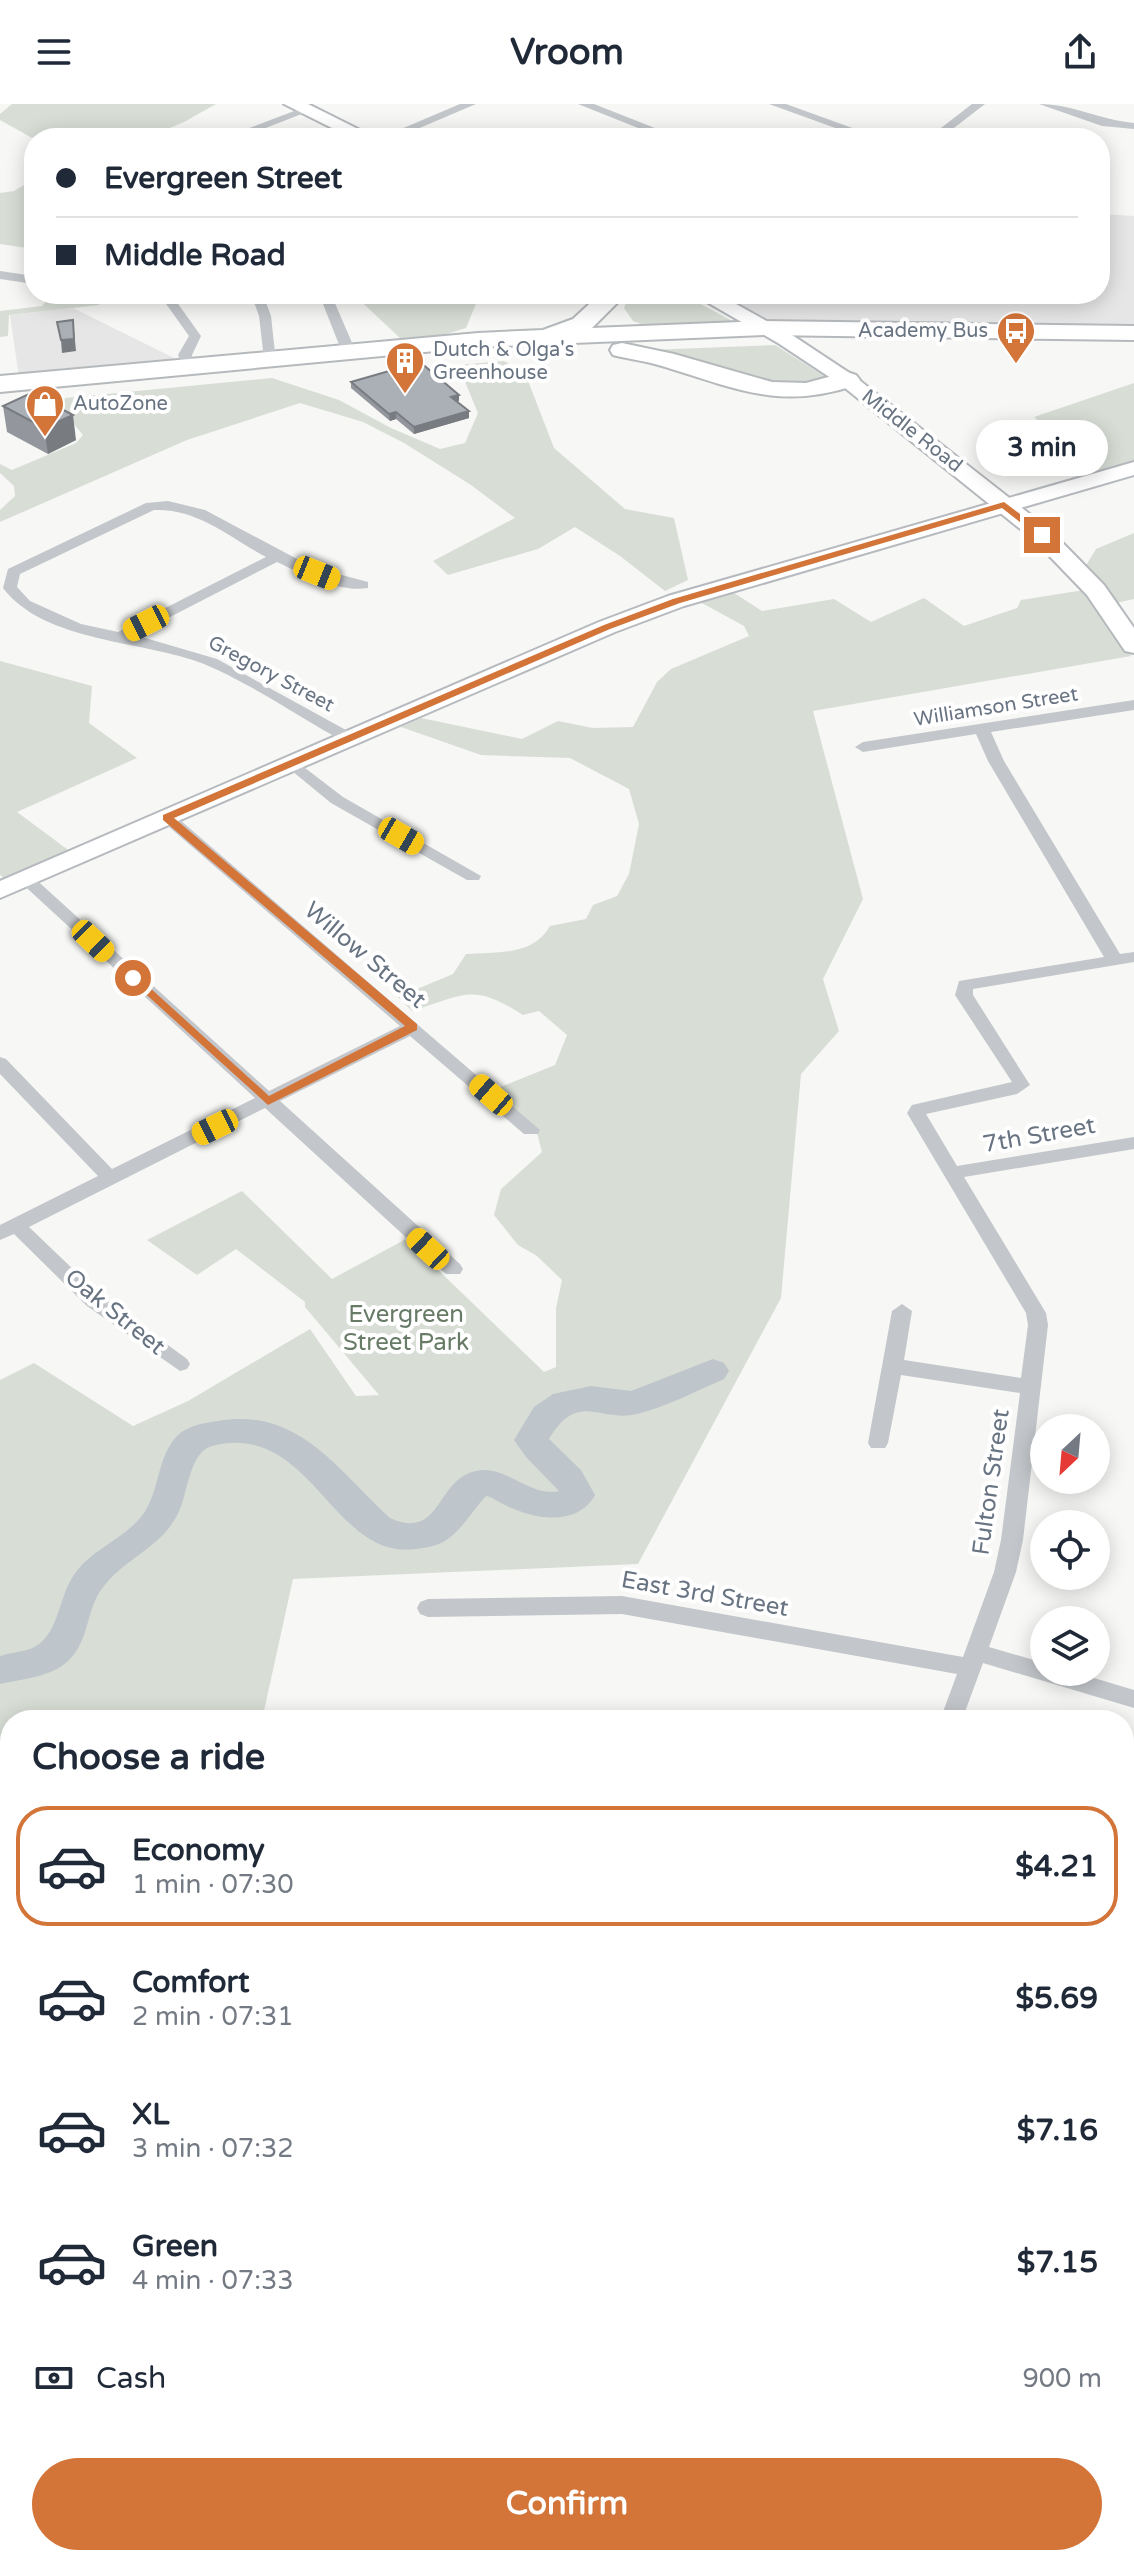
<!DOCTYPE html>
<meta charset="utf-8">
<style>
body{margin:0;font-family:"Varela Round",sans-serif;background:#f6f6f7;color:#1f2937;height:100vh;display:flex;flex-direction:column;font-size:30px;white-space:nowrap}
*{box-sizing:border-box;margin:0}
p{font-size:26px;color:#747a83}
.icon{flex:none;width:44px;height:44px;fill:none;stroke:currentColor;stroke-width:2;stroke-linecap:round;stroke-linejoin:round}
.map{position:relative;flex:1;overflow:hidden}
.panel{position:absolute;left:0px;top:1606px;width:1134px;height:856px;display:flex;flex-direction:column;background:#fff;border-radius:32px 32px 0 0;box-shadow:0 4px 20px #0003}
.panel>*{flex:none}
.guide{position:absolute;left:24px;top:24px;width:1086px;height:176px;border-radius:32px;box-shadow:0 4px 20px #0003;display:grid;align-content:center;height:176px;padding:0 32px;background:#fff}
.needle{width:52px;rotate:206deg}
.buttons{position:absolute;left:1030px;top:1310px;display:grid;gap:16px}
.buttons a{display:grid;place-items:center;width:80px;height:80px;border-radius:50%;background:#fff;box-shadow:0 4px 20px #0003;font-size:40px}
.end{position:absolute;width:36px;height:36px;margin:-18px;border:10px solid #d37439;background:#fff;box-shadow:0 0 0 4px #fff}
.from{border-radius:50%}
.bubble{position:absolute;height:56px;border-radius:28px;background:#fff;box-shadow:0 4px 20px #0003;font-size:26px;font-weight:700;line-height:56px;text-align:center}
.car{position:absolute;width:24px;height:48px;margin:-24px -12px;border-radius:10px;box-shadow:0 0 6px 2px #0007;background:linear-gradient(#f5c518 24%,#345 0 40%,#f5c518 0 76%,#345 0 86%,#f5c518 0)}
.guide b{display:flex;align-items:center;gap:28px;height:76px;font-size:30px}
.guide b+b{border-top:2px solid #e0e1e3}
.guide i{width:20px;height:20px;background:#1f2937}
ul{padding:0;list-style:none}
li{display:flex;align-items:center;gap:24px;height:120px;margin:0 16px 12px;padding:0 16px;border:4px solid transparent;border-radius:32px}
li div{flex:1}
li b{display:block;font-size:30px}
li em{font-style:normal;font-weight:700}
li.on{border-color:#d37439}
li>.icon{width:72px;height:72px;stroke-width:1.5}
h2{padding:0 32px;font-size:36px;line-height:96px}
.pay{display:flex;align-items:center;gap:20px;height:88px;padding:0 32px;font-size:30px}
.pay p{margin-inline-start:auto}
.action{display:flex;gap:16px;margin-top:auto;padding:16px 32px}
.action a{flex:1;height:92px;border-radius:48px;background:#d37439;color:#fff;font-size:32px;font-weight:700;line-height:92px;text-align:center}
header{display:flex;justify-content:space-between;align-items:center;height:104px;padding:0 32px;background:#fff;font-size:36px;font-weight:700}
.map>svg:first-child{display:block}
.built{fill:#e5e6e5}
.green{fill:#d8ded6}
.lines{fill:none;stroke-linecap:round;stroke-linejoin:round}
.river{fill:#bec5cb;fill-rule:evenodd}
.secondary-casing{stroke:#b6b9be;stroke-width:4}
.primary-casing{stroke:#b5b8bc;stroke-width:4}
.highway-casing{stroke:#b6b9bc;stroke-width:4}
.street{fill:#c3c6ca;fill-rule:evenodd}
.secondary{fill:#fff;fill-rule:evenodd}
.primary{fill:#fff;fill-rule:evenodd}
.highway{fill:#fff;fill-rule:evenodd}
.wall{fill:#93979d}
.shaded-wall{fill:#787b80}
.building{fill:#abb0b7;stroke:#787b80;stroke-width:2}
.route{fill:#d37439}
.labels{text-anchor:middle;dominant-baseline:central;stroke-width:8;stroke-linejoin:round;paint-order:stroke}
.far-poi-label{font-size:20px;fill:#697483;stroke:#fff;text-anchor:start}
.far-street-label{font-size:20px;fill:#697483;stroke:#fff}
.street-label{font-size:24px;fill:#697483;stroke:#fff}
.park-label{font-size:24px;fill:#687b67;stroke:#fff}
</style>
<header><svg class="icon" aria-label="menu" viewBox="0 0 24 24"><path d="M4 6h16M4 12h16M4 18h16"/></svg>Vroom<svg class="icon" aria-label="share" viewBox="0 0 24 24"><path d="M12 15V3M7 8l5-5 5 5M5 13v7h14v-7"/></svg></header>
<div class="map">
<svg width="1134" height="2462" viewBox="0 0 1134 2462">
<rect width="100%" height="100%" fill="#f7f7f5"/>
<!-- built -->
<g class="built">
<path d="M1100,110L1134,112V224L915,219L779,220L717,190H1100Z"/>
<path d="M73,204L182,258L19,273L10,211Z"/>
</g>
<!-- green -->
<g class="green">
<path d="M12,0H216L184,18L148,33L113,28L110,34L34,35L0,16V10Z"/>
<path d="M34,75V145L0,140V89L14,87Z"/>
<path d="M52,190H103L99,201L9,211L8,232L0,233V207L42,202Z"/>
<path d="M353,190H480L466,224L437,233L400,234Z"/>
<path d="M641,190H682L738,220L644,221L633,217L624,204L627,197Z"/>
<path d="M775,241L829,275L798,285L647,246Z"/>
<path d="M504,257L525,269L554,344L625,405L674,414L688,476L665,487L620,452L575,423L538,445L448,471L433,457L515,414L471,381L404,339L363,318L300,299L187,336L0,418V406L15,392L14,382L0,369V360L12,366L76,339L83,331L60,303L65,294L272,274L339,296L391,324L440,345L465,339L478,309L458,261Z"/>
<path d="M1134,279V365L1107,372L1034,313Z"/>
<path d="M1134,429V495L1116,499L1085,463L1096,445Z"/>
<path d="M1084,486L1131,552L813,607L863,795L823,875L839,927L801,970L781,1194L638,1460L293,1475L262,1616H10V1666L0,1674V1276L34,1259L133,1322L188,1297L310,1225L356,1292L379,1291L305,1203V1198L236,1145L197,1171L147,1136L242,1087L332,1175L406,1135L544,1268L556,1263V1204L562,1176L537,1152L518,1141L494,1111L501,1085L542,1048L537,1029L488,988L555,961L567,931L539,907L523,911C472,879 467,890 412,907L398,893L453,870L466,850C497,848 533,852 550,822L586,815L593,801L617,792L629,770L639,720L629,685L570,654L481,651L401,623L421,614L522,635L558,617L593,624L633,623L657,578L671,565L749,532L744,522L700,498L731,487L762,507L834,495L871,518L924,494L964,522L1017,504L1021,496Z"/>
<path d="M0,557L92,582L89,619L137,654L17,708L79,754L15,782L0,771Z"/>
<path d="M505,2452H603L605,2462H452Z"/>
</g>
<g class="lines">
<!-- river -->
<path class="river" d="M713,1255L724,1259L729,1267L724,1275C696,1287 666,1303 637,1310C598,1319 579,1286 549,1335L581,1366L595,1391C577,1424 531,1415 503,1400C496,1397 493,1393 486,1392C472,1407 462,1426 445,1437C436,1442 426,1444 416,1445C332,1457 312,1316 212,1342C190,1348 188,1386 180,1405C164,1444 124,1453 101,1486C86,1507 89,1538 68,1557C51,1573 22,1575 0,1580V1552C10,1549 20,1548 30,1545C58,1535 58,1496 72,1474C89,1445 125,1436 144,1409C160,1385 157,1352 178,1331C189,1321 204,1319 218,1317C299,1303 337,1366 390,1414C438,1436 436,1383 469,1369C502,1355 528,1394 559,1387L526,1353L514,1336L534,1303L553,1290L591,1282L631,1287Z"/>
<!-- secondary casing -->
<g class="secondary-casing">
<g id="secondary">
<path d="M1134,358V371L684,502L615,528L0,794V777L599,518L668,492Z"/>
<path d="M0,1840L10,1844L8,1883L0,1880Z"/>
<path d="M1124,2140L1134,2144V2182L1124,2178Z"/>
</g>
</g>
<!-- primary casing -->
<g class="primary-casing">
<g id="primary">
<path d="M284,0H308L376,34H352Z"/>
<path d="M693,190H718L792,231L854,272L1050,426L1104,481L1134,524V549L1125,547L1087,491L1034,436L840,280L778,239Z"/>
</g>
</g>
<!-- highway casing -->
<g class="highway-casing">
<g id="highway">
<path d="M600,190H626L592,224L764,217L1134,222V236L764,231L478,243L0,288V272L478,229L543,226L573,215Z"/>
<path d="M622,239L674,250L772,278L806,279L847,268L856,271L860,276L856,281C779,307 735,284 662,262C646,257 629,255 613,251L610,246L613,241Z"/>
</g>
</g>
<!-- street -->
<g class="street">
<path d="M460,0H476L396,34H380Z"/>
<path d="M578,0H594L680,34H663Z"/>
<path d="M769,0H786L880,34H863Z"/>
<path d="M972,0H985L941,34H928Z"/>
<path d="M1039,0C1072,0 1101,16 1134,19V25L1102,22Z"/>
<path d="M302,4L312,6L240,34H223Z"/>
<path d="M1100,97L1106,99V105H1100Z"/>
<path d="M0,167L34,172V180L0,175Z"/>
<path d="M159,190H171L201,232L192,251L194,266H184L178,251L189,232Z"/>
<path d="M251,190H263L271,212L276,258L264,255L259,212Z"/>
<path d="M319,190H331L356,248L354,251L342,248Z"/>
<path d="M168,397L205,406L312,463L368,478V484C340,489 302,470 277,458L135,531L217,555L355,631V637H343C301,614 248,578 204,560C143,536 45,539 3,484L8,465L146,399ZM154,406C197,404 229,433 266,453L118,528L81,520L30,497L17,483L20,470Z"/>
<path d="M1134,596V606L991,628L1004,657L1120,850L1134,848V858L973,885V891L1030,981L1017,990L926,1010L957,1062L1134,1033V1045L964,1073L1046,1209L1048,1221L1023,1436L1016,1468L989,1543L1044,1559V1568H1074L1134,1586V1604L983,1559L962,1616H940L957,1570L622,1510L428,1513L420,1510L417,1504L420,1498L428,1495L622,1492L963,1553L994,1468L1001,1436L1020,1289L901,1271L888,1339L885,1344H871L868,1339L892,1207L902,1200L912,1207L904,1256L1021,1274L1028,1221L1026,1209L907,1009L912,1001L1012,978L955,891L959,877L1104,853L988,657L976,630L863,648L855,643L863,638Z"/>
<path d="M292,654L343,693L481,772L479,776H467L331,699L286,662V656Z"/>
<path d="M167,708L173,710L540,1026L538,1030H524L410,932L280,997L460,1160L463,1165L460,1170H446L265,1004L29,1123L101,1192L187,1255L190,1260L187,1265L180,1267L87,1202L14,1130L0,1136V1121L98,1072L0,970V953L6,955L112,1065L255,994L17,775L25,770L31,771L269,987L400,922L161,716V710Z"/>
<path d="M10,1680V1704L0,1709V1685Z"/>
<path d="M1124,1855L1134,1858V1880L1124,1877Z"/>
<path d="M10,2229V2255L0,2257V2231Z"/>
<path d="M294,2452H371L367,2462H290Z"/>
<path d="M946,2452H974L975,2462H947Z"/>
</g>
<!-- secondary -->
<use href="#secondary" class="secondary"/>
<!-- primary -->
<use href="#primary" class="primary"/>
<!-- highway -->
<use href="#highway" class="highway"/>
</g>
<!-- wall -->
<g class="wall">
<path d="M351,278L459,297L457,298L469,307V314L414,330L396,315L390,317L351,284Z"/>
<path d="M3,302L76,336L48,350L7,328Z"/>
</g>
<!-- shaded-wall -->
<g class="shaded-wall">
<path d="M73,216L76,247L62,249L61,236Z"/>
<path d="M459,291V297L451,299V293Z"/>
<path d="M469,307V314L414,330V323Z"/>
<path d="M396,308V315L390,317L389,310Z"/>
<path d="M73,311L76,336L48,350L44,324Z"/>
</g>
<!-- building -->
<g class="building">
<path d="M73,216L74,235L61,236L57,218Z"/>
<path d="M420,258L459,291L451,293L469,307L414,323L396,308L389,310L351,278Z"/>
<path d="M31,289L73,311L44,324L3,302Z"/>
</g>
<!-- route -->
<path class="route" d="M1004,398L1045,429V433H1039L1002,404L680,499L610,525L174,714L417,920V926L268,1001L128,874L137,872L269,992L405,922L163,716V711L604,521L673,495Z"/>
<!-- icons -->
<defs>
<g id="bus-pin" transform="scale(2)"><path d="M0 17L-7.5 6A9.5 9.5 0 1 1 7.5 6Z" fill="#d37439" stroke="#fff"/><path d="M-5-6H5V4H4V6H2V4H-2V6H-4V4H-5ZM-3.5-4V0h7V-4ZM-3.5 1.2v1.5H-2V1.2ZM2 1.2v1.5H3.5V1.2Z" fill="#fff"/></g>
<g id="building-pin" transform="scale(2)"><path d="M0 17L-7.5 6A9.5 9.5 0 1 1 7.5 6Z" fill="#d37439" stroke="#fff"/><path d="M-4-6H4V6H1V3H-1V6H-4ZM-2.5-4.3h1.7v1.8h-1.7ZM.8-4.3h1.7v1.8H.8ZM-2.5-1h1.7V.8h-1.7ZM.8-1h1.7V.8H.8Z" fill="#fff"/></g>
<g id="shop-pin" transform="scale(2)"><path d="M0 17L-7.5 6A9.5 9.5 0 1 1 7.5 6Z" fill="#d37439" stroke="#fff"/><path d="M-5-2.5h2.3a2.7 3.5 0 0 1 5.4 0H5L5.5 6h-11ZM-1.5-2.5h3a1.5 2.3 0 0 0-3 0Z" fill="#fff"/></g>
</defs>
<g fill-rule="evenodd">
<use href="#bus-pin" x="1016" y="227"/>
<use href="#building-pin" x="405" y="257"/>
<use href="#shop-pin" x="45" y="300"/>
</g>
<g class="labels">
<!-- far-poi labels -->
<g class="far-poi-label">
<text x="988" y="227" text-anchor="end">Academy Bus</text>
<text x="433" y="246">Dutch &amp; Olga's<tspan x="433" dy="23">Greenhouse</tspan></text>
<text x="73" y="300">AutoZone</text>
</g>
<!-- far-street labels -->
<g class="far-street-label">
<text transform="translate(912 327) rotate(38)">Middle Road</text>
<text transform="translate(271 570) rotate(28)">Gregory Street</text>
<text transform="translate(996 603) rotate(-9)">Williamson Street</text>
</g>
<!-- street labels -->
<g class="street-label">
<text transform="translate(365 851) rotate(40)">Willow Street</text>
<text transform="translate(1039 1031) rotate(-10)">7th Street</text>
<text transform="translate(115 1208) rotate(39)">Oak Street</text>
<text transform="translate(991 1378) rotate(-82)">Fulton Street</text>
<text transform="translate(705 1490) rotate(10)">East 3rd Street</text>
</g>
<!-- park labels -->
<g class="park-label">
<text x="406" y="1210">Evergreen<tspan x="406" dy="28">Street Park</tspan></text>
</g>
</g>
</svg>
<div class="buttons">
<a><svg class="needle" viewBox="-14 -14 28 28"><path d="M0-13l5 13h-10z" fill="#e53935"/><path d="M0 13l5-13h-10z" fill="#747a83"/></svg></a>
<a><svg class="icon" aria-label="locate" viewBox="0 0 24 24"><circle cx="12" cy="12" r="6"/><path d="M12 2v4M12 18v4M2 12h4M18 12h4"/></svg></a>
<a><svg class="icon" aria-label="layers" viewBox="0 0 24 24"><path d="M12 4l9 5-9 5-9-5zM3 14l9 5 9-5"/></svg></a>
</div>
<i class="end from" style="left:133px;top:874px"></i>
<i class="end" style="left:1042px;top:431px"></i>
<div class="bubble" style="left:976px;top:316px;width:132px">3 min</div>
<i class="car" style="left:317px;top:469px;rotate:112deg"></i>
<i class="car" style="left:146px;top:519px;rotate:243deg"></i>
<i class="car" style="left:401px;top:732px;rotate:120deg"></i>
<i class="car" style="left:93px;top:837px;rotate:134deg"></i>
<i class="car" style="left:491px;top:991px;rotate:311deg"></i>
<i class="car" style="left:215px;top:1023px;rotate:244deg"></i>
<i class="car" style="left:428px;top:1145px;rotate:313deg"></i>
<div class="guide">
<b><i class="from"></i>Evergreen Street</b>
<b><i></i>Middle Road</b>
</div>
<section class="panel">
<h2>Choose a ride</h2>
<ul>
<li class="on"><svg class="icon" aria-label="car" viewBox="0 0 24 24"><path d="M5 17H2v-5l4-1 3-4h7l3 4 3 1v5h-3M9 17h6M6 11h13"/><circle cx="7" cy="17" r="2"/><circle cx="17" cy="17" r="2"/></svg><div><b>Economy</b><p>1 min · 07:30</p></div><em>$4.21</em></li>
<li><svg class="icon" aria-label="car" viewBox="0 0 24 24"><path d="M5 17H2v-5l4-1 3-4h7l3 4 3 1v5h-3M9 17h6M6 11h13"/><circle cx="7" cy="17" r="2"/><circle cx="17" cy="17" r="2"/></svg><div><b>Comfort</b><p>2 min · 07:31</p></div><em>$5.69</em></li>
<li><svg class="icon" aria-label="car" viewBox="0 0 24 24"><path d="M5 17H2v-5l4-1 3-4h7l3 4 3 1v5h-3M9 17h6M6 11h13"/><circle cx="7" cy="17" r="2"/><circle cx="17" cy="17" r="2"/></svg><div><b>XL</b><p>3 min · 07:32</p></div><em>$7.16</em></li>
<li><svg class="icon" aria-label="car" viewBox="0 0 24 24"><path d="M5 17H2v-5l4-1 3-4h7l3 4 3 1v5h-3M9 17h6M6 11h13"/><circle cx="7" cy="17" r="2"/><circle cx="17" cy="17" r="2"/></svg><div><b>Green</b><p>4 min · 07:33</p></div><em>$7.15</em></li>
</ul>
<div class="pay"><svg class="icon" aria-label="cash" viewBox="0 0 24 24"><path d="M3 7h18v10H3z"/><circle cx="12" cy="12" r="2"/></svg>Cash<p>900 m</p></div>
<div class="action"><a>Confirm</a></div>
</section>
</div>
